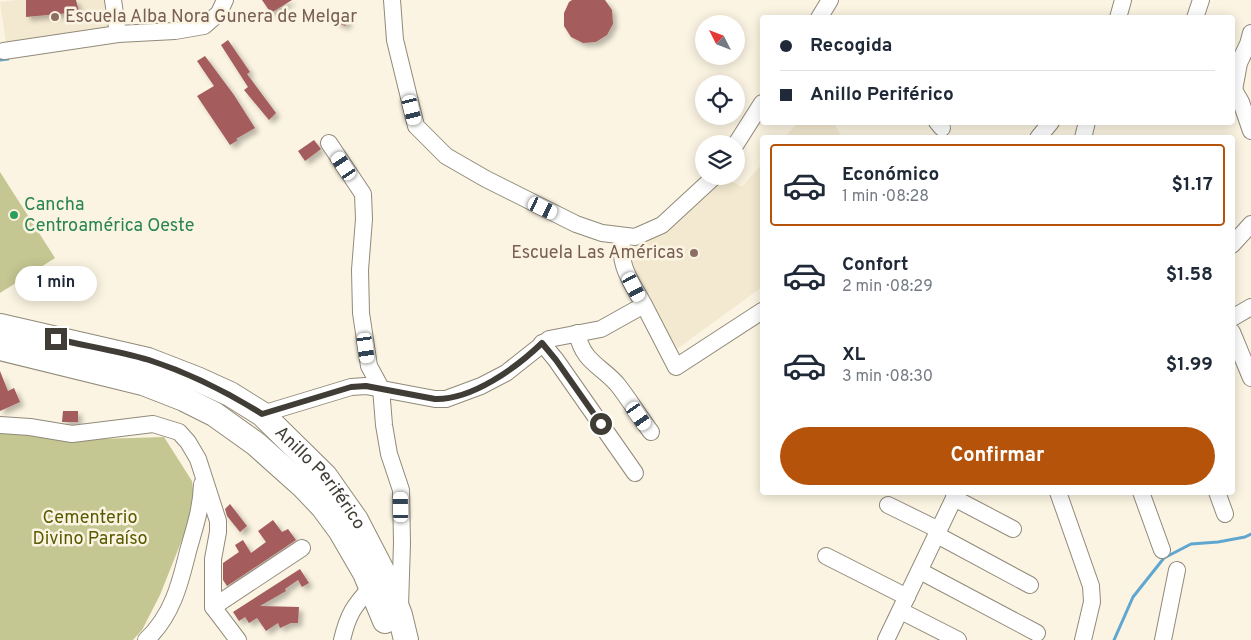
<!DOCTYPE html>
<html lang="es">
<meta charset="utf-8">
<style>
body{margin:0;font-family:Overpass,sans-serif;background:#f6f6f7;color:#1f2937;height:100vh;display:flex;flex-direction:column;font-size:19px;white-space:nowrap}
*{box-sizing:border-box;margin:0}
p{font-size:16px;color:#747a83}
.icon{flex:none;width:28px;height:28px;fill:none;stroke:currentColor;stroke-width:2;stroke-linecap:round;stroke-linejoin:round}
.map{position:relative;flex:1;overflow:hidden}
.side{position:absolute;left:760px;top:135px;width:475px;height:360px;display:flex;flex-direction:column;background:#fff;border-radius:5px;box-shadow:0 2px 12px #0003}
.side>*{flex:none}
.banner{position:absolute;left:760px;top:15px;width:475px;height:110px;border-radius:5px;box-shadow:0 2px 12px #0003;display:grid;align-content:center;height:110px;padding:0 20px;background:#fff}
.needle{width:32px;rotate:312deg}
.fabs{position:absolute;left:695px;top:15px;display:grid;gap:10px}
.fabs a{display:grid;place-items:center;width:50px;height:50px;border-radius:50%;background:#fff;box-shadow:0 2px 12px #0003;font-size:25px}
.end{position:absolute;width:22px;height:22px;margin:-11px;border:6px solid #403d36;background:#fff;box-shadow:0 0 0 2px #fff}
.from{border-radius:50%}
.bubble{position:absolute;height:35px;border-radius:18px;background:#fff;box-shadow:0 2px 12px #0003;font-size:16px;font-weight:700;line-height:35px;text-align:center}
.car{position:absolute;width:15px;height:30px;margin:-15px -8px;border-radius:6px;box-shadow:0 0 4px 1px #0007;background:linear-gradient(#fff 24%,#345 0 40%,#fff 0 76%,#345 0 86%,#fff 0)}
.banner b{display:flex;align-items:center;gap:18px;height:48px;font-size:19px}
.banner b+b{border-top:1px solid #e0e1e3}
.banner i{width:12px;height:12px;background:#1f2937}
ul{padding:9px 0 0;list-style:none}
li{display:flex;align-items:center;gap:15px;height:82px;margin:0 10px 8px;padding:0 10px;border:2px solid transparent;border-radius:5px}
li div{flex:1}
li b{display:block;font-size:19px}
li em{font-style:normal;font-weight:700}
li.current{border-color:#b45309}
li>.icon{width:45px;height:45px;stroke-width:1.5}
.cta{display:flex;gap:10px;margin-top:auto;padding:10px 20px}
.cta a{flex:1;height:58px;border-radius:30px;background:#b45309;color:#fff;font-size:20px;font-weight:700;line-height:58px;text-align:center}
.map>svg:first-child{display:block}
.built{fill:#f3e9d0}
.green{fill:#c4c791}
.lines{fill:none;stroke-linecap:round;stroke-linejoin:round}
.stream{stroke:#5fa6d0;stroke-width:3}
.building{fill:#a45c5b;filter:url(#shadow)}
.minor-casing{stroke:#918a7a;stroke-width:18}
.highway-casing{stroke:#918a7a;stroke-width:26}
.minor{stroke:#fff;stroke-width:16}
.highway{stroke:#fff;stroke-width:24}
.route{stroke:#403d36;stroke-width:6}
.education-dot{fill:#8d6e63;stroke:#fbf4e2;stroke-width:2}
.leisure-dot{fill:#2e9e5b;stroke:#fbf4e2;stroke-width:2}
.labels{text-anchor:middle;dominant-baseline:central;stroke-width:5;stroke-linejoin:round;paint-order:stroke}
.education-label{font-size:18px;fill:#785e54;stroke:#fbf4e2;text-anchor:start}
.leisure-label{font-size:18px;fill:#27864d;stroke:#fbf4e2;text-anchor:start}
.street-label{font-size:18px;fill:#403d36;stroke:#fbf4e2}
.park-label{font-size:18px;fill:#5a5b00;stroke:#fbf4e2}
</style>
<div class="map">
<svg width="1251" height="640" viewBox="0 0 1251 640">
<defs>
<filter id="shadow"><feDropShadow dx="4" dy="4" stdDeviation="2.5" flood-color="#0004"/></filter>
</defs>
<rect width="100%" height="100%" fill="#fbf4e2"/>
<!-- built -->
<g class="built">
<path d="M17,0H106L110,29L6,44L0,2Z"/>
<path d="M798,123H834L842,137H785Z"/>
<path d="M762,164V287L674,351L625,264V241L723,176L742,187Z"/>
</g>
<!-- green -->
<g class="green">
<path d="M0,172L55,258L0,293Z"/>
<path d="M0,432L69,440L164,437L192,481L195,507L160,595L142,630L133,640H0Z"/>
</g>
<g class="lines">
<!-- stream -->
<g class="stream">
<path d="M0,60L8,59"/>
<path d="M1114,640L1133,597L1164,558L1191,544L1218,542L1245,537L1251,534"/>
</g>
</g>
<!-- building -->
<g class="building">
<path d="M26,0H76L79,12L26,17Z"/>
<path d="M262,0H292L271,13Z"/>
<path d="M572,0H605L612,10L613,24L607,35L596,42L583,43L571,37L564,26V13L569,2Z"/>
<path d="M332,11L349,19L345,26L328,18Z"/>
<path d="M228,40L250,72L247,74L276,113L269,120L244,90L248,87L221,45Z"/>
<path d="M205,56L234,95L255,128L236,139L238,140L230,145L197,96L214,86L197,61Z"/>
<path d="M314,140L321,149L305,161L298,151Z"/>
<path d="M0,371L8,391L14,388L20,402L0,411Z"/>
<path d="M63,411H78V422H62Z"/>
<path d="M230,504L247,526L240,532L227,516L225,509Z"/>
<path d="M273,520L282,532L288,529L296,540L227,586L223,580V563L239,552L235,545L243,540L251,553L266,542L258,531Z"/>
<path d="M300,569L309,583L302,587L298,580L285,589L286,591L260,606L299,607L298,623H291L280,628L278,623L266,631L257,618L249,623L245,617L239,621L233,612Z"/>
</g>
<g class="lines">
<!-- minor casing -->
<g class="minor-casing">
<g id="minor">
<path d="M113,0L118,34"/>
<path d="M392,0L395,40L416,126L446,156L486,179L576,224L602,233L635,237L662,225L715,176"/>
<path d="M819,18L830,0"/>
<path d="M1118,18L1123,0"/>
<path d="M1195,18L1201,0"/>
<path d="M4,51L118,34L175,31L204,26L219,13L225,0"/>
<path d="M1232,90H1234L1239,63L1248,44L1251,33"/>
<path d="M1234,90L1241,102L1251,131"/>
<path d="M937,122L942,128"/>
<path d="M1038,138L1051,122"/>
<path d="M1083,138L1087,122"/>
<path d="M329,143L363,194L364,219L360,270L361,313L369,366L381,388L384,425L389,454L401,490L402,543L400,606"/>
<path d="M736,144L762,103"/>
<path d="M1232,245L1251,224"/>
<path d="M644,305L676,367L762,311"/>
<path d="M1232,318L1251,307"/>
<path d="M1232,332L1251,378"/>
<path d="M577,333C583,362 600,365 617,384C629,399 639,416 651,432"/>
<path d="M542,343L556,360L635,473"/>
<path d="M262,414L351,387L366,386L435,399H446L481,386L506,373L549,339L601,329L644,305C631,281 617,265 623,236"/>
<path d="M0,425L30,427L72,434L153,424L179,432L188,442L198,459L218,521V532L213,559V607L238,640"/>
<path d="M1058,492L1091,586L1092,602L1083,640"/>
<path d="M1141,492L1162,550"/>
<path d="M1217,492L1225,514"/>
<path d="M954,498L1013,529"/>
<path d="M888,505L939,530"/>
<path d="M937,535L1030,585"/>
<path d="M826,556L907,597"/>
<path d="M920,571L1037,633"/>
<path d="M213,607L302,548"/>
<path d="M901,611L958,640"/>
<path d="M146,640C172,616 180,584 188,551C195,526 201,510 202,484"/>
<path d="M342,640C348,614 354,606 371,587"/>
<path d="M886,640L957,492"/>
<path d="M1163,640L1177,570"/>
</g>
</g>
<!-- highway casing -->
<g class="highway-casing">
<g id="highway">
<path id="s1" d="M0,326L148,360L197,379L230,394L262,414L325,476L356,520L385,576L400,615L406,640"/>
<path d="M0,348L143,383L184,399L214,414L256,444L303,486L323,507L340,530L365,573L385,621"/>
</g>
</g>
<!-- minor -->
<use href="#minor" class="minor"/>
<!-- highway -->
<use href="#highway" class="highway"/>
</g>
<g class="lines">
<!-- route -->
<path class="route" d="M56,339C86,346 119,351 149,360C189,373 227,392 262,414L351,387L366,386L435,399C472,400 516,368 542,343L556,360L601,424"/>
</g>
<!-- markers -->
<g class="education-dot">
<circle cx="55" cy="17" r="5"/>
<circle cx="694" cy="253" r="5"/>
</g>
<circle class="leisure-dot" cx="14" cy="215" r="5"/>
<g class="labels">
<!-- education labels -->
<g class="education-label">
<text x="65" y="17">Escuela Alba Nora Gunera de Melgar</text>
<text x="684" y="253" text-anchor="end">Escuela Las Américas</text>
</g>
<!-- leisure labels -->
<g class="leisure-label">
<text x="24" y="205">Cancha<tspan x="24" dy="21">Centroamérica Oeste</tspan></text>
</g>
<!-- street labels -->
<g class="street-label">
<text stroke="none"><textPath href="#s1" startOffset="365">Anillo Periférico</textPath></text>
</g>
<!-- park labels -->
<g class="park-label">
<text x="90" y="518">Cementerio<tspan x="90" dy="21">Divino Paraíso</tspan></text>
</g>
</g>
</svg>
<div class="fabs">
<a><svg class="needle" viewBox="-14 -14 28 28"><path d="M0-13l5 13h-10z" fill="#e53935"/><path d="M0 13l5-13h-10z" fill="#747a83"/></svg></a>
<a><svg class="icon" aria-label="locate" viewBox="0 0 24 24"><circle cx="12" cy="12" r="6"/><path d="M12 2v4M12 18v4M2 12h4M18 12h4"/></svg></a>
<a><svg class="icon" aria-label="layers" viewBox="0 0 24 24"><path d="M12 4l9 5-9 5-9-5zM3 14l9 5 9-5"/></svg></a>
</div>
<i class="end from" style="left:601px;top:424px"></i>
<i class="end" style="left:56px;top:339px"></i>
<div class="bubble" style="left:15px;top:266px;width:82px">1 min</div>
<i class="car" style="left:412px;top:110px;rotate:166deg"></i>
<i class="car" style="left:344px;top:166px;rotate:326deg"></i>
<i class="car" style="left:543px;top:208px;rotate:116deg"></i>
<i class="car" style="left:634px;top:287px;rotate:152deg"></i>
<i class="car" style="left:366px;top:348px;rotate:172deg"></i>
<i class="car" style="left:639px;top:416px;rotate:145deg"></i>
<i class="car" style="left:401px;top:507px;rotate:359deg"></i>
<div class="banner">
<b><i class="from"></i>Recogida</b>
<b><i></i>Anillo Periférico</b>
</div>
<section class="side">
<ul>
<li class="current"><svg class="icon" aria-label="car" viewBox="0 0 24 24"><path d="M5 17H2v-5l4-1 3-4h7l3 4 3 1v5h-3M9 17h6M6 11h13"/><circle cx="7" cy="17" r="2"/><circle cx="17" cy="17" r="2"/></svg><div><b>Económico</b><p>1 min · 08:28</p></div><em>$1.17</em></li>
<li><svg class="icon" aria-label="car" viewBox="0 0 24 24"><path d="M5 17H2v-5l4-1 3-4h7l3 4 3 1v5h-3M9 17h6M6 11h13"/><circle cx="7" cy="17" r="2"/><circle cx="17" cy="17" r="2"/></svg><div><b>Confort</b><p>2 min · 08:29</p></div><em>$1.58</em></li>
<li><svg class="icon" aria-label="car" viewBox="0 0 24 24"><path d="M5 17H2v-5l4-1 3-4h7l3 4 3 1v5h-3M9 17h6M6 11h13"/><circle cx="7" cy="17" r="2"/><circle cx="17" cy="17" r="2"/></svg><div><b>XL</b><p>3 min · 08:30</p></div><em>$1.99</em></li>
</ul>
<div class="cta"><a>Confirmar</a></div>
</section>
</div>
